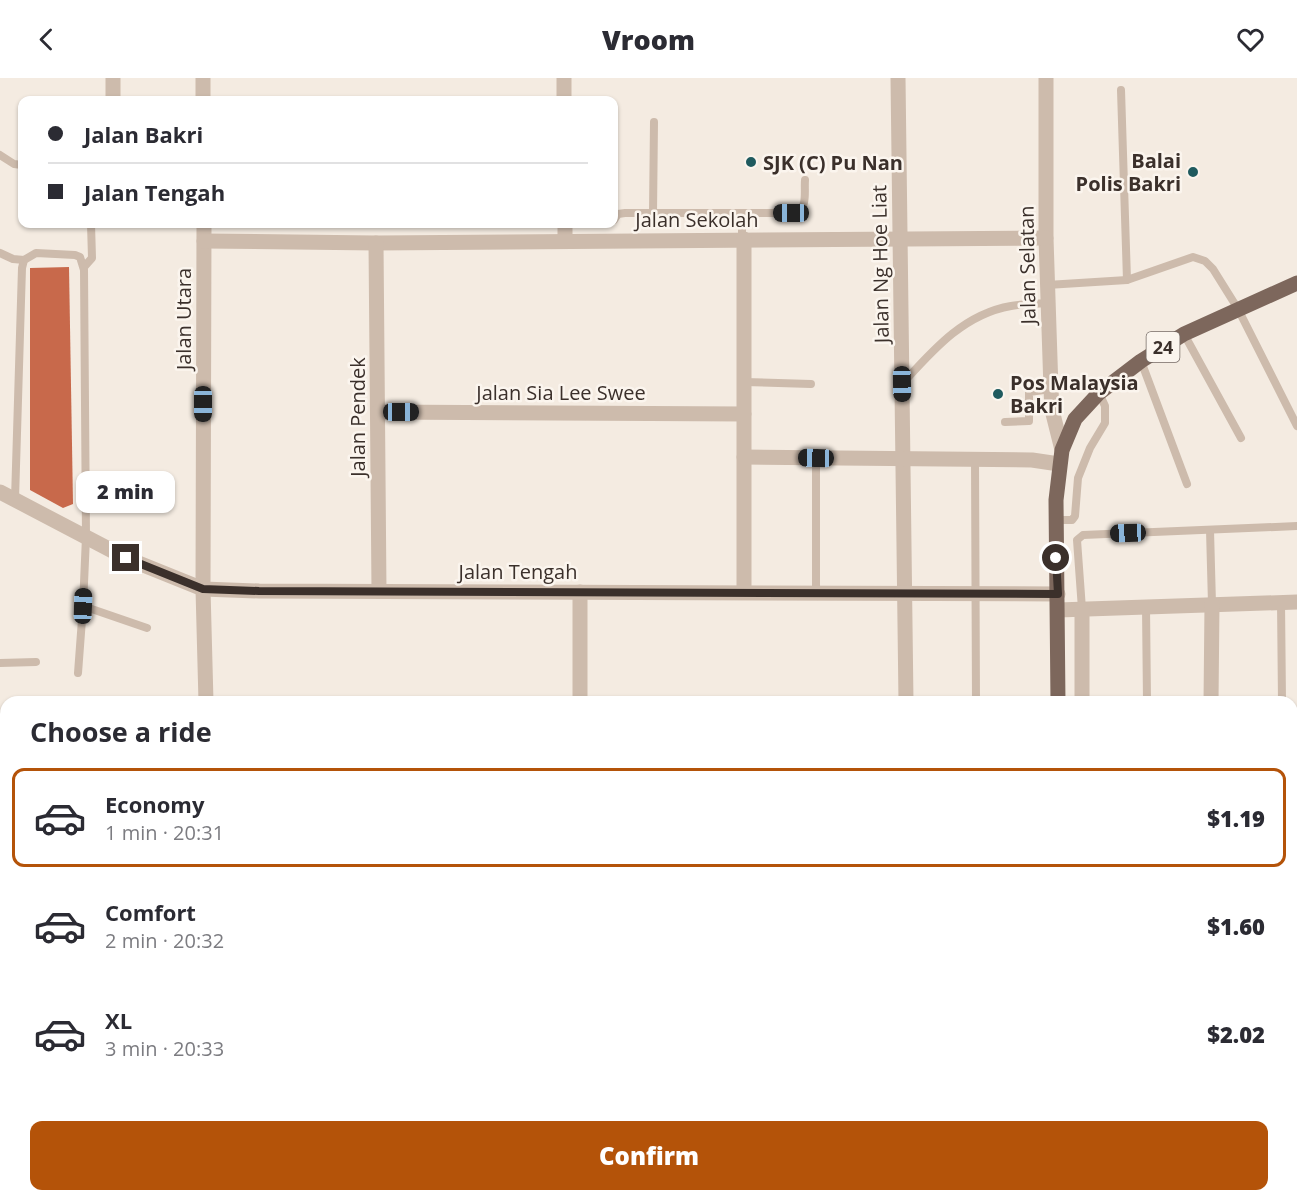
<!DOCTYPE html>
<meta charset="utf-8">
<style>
body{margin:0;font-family:"Open Sans",sans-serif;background:#f7f7f7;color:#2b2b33;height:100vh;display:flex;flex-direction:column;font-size:22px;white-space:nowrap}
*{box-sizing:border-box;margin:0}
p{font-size:20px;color:#7c7c81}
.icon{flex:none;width:33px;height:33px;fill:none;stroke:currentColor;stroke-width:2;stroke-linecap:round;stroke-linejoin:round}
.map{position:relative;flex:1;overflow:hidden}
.sheet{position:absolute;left:0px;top:618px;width:1298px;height:506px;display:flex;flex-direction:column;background:#fff;border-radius:18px 18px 0 0;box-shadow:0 2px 4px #0004}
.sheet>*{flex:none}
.guide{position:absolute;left:18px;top:18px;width:600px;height:132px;border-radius:12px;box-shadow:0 2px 4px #0004;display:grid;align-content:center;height:132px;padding:0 30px;background:#fff}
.end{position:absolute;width:27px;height:27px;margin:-14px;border:8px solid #3b302b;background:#fff;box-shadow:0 0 0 3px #fff}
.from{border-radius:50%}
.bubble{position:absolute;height:42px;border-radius:12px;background:#fff;box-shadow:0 2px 4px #0004;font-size:20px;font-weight:800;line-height:42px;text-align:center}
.car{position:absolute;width:18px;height:36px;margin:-18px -9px;border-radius:8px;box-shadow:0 0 4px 2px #0007;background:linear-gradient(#222 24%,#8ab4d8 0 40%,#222 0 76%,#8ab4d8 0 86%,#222 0)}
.guide b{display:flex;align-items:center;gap:21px;height:57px;font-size:22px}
.guide b+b{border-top:2px solid #e1e1e2}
.guide i{width:15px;height:15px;background:#2b2b33}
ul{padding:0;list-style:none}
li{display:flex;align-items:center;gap:18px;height:99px;margin:0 12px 9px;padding:0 18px;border:3px solid transparent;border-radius:12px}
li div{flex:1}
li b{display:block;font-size:22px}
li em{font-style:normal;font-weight:800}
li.on{border-color:#b45309}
li>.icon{width:54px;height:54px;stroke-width:1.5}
h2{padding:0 30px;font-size:27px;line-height:72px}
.button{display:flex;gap:12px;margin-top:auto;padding:12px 30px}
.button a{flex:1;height:69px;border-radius:12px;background:#b45309;color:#fff;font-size:24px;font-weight:800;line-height:69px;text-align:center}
header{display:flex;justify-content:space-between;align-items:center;height:78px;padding:0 30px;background:#fff;font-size:27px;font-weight:800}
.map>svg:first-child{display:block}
.green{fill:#b8c4a0}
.building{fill:#c8694b}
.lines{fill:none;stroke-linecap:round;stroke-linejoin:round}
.lane{stroke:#cdbbac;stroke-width:8}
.street{stroke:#cdbbac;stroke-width:15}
.primary{stroke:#7d675c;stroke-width:15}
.route{stroke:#3b302b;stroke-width:8}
.poi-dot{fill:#1f5a5e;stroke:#fbf5ee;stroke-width:2}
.labels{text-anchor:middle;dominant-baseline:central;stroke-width:5;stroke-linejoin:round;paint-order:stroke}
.shield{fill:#fbf5ee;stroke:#756b66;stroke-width:1.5}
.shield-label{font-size:18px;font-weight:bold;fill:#3b302b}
.poi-label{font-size:20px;font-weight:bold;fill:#3b302b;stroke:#fbf5ee;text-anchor:start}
.street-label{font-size:20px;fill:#3b302b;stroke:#fbf5ee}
</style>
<header><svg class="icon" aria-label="back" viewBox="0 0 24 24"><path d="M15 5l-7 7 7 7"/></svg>Vroom<svg class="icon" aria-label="heart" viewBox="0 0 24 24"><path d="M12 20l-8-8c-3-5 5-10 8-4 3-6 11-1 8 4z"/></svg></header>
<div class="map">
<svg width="1297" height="1123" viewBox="0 0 1297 1123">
<rect width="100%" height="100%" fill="#f4ebe1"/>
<!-- green -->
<path class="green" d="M1292,840H1297V1123H1106V1118H1292Z"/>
<!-- building -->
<path class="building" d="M69,189L73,426L63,430L30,412V190Z"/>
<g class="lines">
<!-- lane -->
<g class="lane">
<path d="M1121,12L1127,202"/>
<path d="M0,77L14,86L22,87"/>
<path d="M653,135L654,44"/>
<path d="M614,142L618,136L625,135H796C808,129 804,114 805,102"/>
<path d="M742,161V135"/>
<path d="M0,175L13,181L24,182"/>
<path d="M84,189L92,180L91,146"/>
<path d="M1047,207L1127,202L1193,179L1205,183L1213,191L1238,231L1297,348"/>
<path d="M1184,256L1241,360"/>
<path d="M1141,283L1187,406"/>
<path d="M744,304L811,306"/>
<path d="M903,305C933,272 964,236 1011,228C1023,226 1036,226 1048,225"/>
<path d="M1005,344L1029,343V314L1051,311"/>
<path d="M975,382L976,624"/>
<path d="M15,421L22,190L24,182L36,175L75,177L80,179L84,192L86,459L83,528L78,595"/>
<path d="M1056,442H1072L1075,438L1078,400L1090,370L1105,345V328L1099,315"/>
<path d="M1210,452L1212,526"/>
<path d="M816,515V380"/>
<path d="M1281,524L1282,624"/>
<path d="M83,528L147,550"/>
<path d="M1146,529L1147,624"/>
<path d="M1082,531L1077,462L1083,457L1297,448"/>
<path d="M0,585L36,584"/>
<path d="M1292,786H1297"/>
<path d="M1292,804H1297"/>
</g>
<!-- street -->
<g class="street">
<path d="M203,0V22"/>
<path d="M564,0V22"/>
<path d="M898,0L906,624"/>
<path d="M1046,0V160L1051,311L1052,332L1062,372"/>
<path d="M113,22V0"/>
<path d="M204,146L203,511L206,624"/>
<path d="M565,146V163"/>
<path d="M204,163L376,165L1046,160"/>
<path d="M376,165L379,513"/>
<path d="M378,334L744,336"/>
<path d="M744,379L1032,382L1059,386"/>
<path d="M0,414L126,480L203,511L259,513L1058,516"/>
<path d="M580,514V624"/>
<path d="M744,514V161"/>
<path d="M1058,532L1297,524"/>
<path d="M1082,624V531"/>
<path d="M1211,624L1212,526"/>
<path d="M0,710H6"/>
<path d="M0,831H6"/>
<path d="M0,931H6"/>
<path d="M0,1042H6"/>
<path d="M914,1118V1123"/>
<path d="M978,1118V1123"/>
<path d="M0,1120L207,1119"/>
<path d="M388,1123V1118"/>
<path d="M579,1123V1118"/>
</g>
<!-- primary -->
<g class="primary">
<path d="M1058,624L1056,422L1062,372L1075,341L1099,315L1141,283L1184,256L1297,205"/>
<path d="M1058,1123V1118"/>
</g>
</g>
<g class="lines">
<!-- route -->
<path class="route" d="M126,480L203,511L259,513L1058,516L1056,480"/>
</g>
<!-- markers -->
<g class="poi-dot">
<circle cx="751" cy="84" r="6"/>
<circle cx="1193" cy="94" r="6"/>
<circle cx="998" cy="316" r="6"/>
</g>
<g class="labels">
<!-- shield labels -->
<rect class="shield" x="1146.5" y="254" width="33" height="30" rx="4.5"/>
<g class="shield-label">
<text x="1163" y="269">24</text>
</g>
<!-- poi labels -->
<g class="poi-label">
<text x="1181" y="82" text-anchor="end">Balai<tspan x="1181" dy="23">Polis Bakri</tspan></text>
<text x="763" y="84">SJK (C) Pu Nan</text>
<text x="1010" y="304">Pos Malaysia<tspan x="1010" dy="23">Bakri</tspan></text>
</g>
<!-- street labels -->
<g class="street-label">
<text x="697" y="141">Jalan Sekolah</text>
<text transform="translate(880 186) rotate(-91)">Jalan Ng Hoe Liat</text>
<text transform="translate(1027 187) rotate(-91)">Jalan Selatan</text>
<text transform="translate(183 241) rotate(-90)">Jalan Utara</text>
<text x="561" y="314">Jalan Sia Lee Swee</text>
<text transform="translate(357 339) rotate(-90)">Jalan Pendek</text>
<text x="518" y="493">Jalan Tengah</text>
</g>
</g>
</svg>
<i class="end from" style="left:1056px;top:480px"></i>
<i class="end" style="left:126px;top:480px"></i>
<div class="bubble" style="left:76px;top:393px;width:99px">2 min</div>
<i class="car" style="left:791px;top:135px;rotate:270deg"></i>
<i class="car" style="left:902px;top:306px;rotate:179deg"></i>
<i class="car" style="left:203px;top:326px;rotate:180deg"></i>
<i class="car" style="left:401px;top:334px;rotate:90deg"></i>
<i class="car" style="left:816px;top:380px;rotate:271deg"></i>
<i class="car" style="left:1128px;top:455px;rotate:268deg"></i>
<i class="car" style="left:83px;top:528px;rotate:2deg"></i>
<div class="guide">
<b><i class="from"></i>Jalan Bakri</b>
<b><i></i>Jalan Tengah</b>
</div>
<section class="sheet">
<h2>Choose a ride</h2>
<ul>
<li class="on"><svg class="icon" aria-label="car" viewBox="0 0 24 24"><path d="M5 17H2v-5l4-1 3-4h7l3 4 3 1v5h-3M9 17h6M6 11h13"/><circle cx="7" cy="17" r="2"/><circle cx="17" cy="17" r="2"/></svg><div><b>Economy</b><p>1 min · 20:31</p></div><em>$1.19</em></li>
<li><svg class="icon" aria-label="car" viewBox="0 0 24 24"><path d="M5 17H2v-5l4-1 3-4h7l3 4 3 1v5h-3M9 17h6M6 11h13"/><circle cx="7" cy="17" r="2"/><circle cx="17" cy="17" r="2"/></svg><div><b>Comfort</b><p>2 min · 20:32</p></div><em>$1.60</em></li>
<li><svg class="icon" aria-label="car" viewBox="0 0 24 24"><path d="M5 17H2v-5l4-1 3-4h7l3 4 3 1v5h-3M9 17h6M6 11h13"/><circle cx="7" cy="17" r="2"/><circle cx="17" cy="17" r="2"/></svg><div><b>XL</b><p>3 min · 20:33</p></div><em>$2.02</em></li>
</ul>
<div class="button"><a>Confirm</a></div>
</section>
</div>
